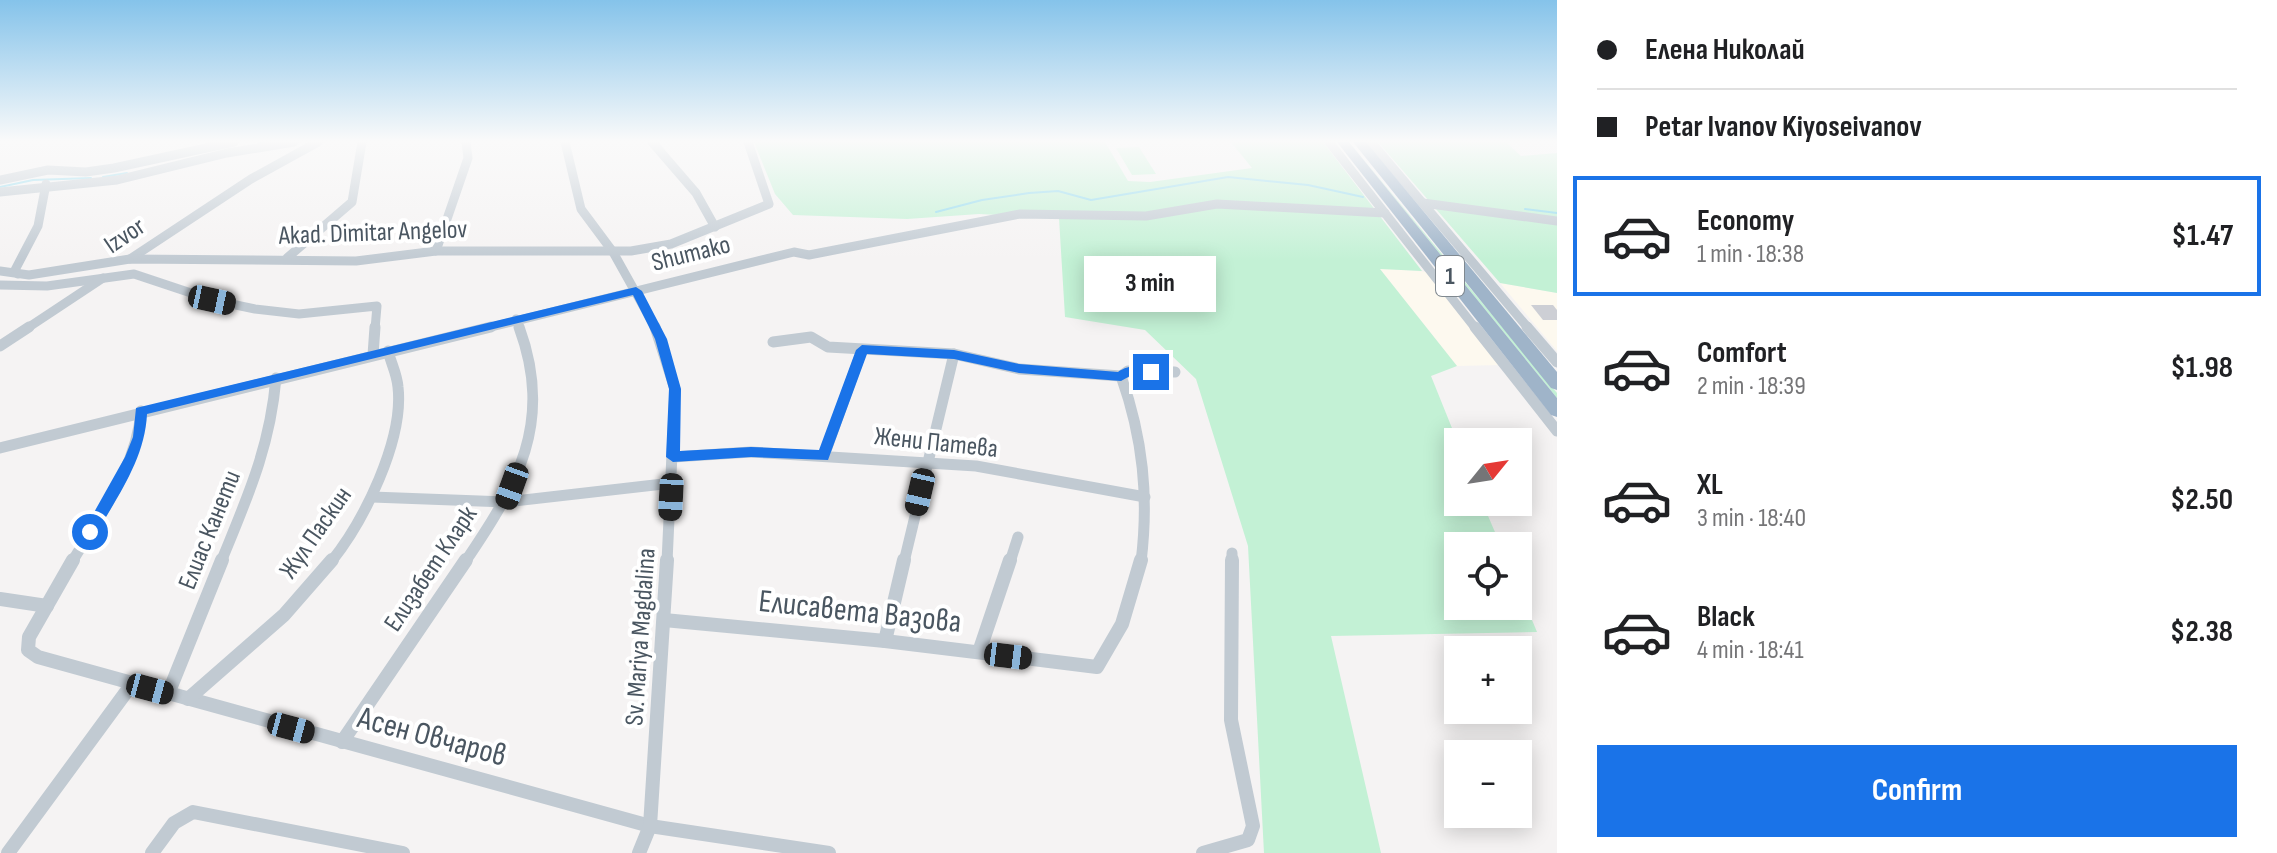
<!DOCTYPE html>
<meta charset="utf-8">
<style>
body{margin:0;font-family:"Sofia Sans Condensed",sans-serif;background:#f2f2f2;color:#202124;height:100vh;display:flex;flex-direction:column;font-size:30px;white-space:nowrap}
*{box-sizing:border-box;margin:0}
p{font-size:26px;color:#757577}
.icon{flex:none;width:44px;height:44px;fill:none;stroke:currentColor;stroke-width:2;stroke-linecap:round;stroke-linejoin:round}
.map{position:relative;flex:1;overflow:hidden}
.details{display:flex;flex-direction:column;background:#fff;width:720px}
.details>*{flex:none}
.hud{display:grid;align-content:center;height:176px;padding:0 40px;background:#fff}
.needle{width:52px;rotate:60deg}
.controls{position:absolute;left:1444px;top:428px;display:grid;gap:16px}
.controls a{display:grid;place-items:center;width:88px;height:88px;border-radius:0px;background:#fff;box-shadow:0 4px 20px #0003;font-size:40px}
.end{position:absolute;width:36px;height:36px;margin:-18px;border:10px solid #1a73e8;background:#fff;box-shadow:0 0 0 4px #fff}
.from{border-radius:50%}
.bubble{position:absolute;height:56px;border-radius:0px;background:#fff;box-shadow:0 4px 20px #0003;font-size:26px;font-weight:700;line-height:56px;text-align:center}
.car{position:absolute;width:24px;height:48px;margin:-24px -12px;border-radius:10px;box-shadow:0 0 6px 2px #0007;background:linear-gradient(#222 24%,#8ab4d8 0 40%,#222 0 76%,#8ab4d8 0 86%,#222 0)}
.hud b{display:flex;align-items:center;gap:28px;height:76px;font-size:30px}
.hud b+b{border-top:2px solid #e0e0e0}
.hud i{width:20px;height:20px;background:#202124}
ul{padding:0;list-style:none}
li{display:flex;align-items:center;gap:24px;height:120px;margin:0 16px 12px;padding:0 24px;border:4px solid transparent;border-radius:0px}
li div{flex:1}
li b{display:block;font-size:30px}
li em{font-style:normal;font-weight:700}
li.current{border-color:#1a73e8}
li>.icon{width:72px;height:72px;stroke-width:1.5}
.cta{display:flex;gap:16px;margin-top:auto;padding:16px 40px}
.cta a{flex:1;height:92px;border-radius:0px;background:#1a73e8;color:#fff;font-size:32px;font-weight:700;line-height:92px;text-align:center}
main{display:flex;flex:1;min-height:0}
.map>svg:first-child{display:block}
.commercial{fill:#fdf9ef}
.green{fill:#c3f1d5}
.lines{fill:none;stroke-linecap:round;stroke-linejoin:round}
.stream{stroke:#90daee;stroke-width:2}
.building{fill:#cdcfd5}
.minor-far2{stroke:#c1cad2;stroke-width:9}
.minor-far1{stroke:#c1cad2;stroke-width:11}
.minor{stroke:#c1cad2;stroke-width:14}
.trunk{fill:#9fb4c9;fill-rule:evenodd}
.route{fill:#1a73e8}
.labels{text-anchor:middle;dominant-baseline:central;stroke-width:8;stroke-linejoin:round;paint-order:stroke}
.shield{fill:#fff;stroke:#808990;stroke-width:2}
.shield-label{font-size:24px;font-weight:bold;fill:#4a5661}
.street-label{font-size:26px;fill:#4a5661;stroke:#fff}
.near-street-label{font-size:32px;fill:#4a5661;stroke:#fff}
</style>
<main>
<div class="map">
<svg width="1557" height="853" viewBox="0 0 1557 853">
<rect width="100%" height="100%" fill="#f5f3f3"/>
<!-- commercial -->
<g class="commercial">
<path d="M1379,268L1429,272L1501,365L1457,366Z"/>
<path d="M1500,283L1557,293V351Z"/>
</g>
<!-- green -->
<g class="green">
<path d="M754,142H1105L1128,181L1150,182L1252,168L1231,142H1323L1422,271L1380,269L1457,366L1431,376L1458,443V502H1482L1501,546H1458V606H1518V586L1537,632L1331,636L1381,853H1264L1248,546L1196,379L1145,330L1065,317L1059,218L979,214L907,219L793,215L775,194Z"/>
<path d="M1349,142L1557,393V398Z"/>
<path d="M1378,142H1506L1521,156L1557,153V293L1500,283Z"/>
<path d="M1139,147L1156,174L1132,175L1116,148Z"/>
</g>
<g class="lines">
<!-- stream -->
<g class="stream">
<path d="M259,143L267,142"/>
<path d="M103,177L127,173"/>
<path d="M0,187L33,180L91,178"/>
<path d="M1525,209L1557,213"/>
<path d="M936,212L982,200L1029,193L1058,191L1091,200L1228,177L1308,185L1363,197"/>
</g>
</g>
<!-- building -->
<path class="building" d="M1531,305H1553L1557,310V320H1543Z"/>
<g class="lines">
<!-- minor-far2 -->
<g class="minor-far2">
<path d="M565,142L581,209L613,252L656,329"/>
<path d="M652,142L696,193L715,227"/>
<path d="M1329,142L1476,329"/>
<path d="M1371,142L1529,329"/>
<path d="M0,180L48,170L86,172L114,168L234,142"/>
<path d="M0,192L117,180L227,153L294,142"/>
<path d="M1423,203L1557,221"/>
<path d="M436,251L468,158L466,142"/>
<path d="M287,258L352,202L362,142"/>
<path d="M130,259L251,179L318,142"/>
<path d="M0,271L29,275L130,259L356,261L436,251H631L671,244L769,204L748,142"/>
<path d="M18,274L15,270L38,226L46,184"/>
<path d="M0,285L47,286L134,274L212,300L255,309L299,314L377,306L375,329"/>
<path d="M516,319L520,329"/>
<path d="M26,329L103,278"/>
<path d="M483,329L794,252L809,255L1020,214L1146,216L1217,204L1385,213"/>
</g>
<!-- minor-far1 -->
<g class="minor-far1">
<path d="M655,327L675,389L667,562"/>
<path d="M1475,327L1557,431"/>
<path d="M1527,327L1557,362"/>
<path d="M773,342L811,337L828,347L954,354L1019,369L1121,376L1128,371L1175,372"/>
<path d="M0,346L29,327"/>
<path d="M373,355L375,327"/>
<path d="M1121,376C1143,438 1149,497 1141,562"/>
<path d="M0,448L491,327"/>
<path d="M824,456L862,350"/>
<path d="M673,457L751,452L976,466L1145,497"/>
<path d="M372,497L506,502L672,483"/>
<path d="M72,562C100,514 137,467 141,411"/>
<path d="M221,562C247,498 270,448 276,378"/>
<path d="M331,562C364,521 404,440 398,387C397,374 391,363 388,351"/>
<path d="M465,562C518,484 554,422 519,327"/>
<path d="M904,562L954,354"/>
<path d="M1010,562L1018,537"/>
<path d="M1232,562V553"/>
</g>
<!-- minor -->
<g class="minor">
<path d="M73,560L29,637L28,650L38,657L650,826L829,853"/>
<path d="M0,599L47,606"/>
<path d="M664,620L885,641L1097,667L1122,624L1141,560"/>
<path d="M885,641L904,560"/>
<path d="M979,652L1010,560"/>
<path d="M168,694L222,560"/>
<path d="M188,699L284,615L332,560"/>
<path d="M342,742L466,560"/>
<path d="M8,853L132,684"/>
<path d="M152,853L174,823L193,812L403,853"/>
<path d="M639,853L650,826L667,560"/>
<path d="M1203,853L1248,840L1253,826L1231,720L1232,560"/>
</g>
<!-- trunk -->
<g class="trunk">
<path d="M1337,142H1349L1557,398V417L1551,415Z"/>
<path d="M1353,142H1366L1557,372V390L1551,388Z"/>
</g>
</g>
<!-- sky -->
<linearGradient id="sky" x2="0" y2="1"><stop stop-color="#85c3ea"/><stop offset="0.54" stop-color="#fafafa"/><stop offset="1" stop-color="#fafafa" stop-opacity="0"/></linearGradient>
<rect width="1557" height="261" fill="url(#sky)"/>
<!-- route -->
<path class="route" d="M636,287L642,291L667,339L681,389L680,451L751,447L819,450L856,350L862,345L954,350L1019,364L1118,372C1128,364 1149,364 1157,372L1151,376H1130L1121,381L1019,373L954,359L867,354L828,460L751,457L673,462L666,457L669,389L655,339L633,295L147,414C145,460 116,498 95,536L90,538L83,532L125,457L133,437L136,408Z"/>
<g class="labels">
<!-- shield labels -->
<rect class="shield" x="1436" y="256" width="28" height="40" rx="6"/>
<g class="shield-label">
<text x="1450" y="276">1</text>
</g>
<!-- street labels -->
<g class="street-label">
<text transform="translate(373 233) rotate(-2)">Akad. Dimitar Angelov</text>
<text transform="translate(125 236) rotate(-34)">Izvor</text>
<text transform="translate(691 254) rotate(-14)">Shumako</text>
<text transform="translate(936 443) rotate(6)">Жени Патева</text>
<text transform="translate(210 530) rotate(-68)">Елиас Канети</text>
<text transform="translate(316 533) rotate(-55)">Жул Паскин</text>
<text transform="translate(431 569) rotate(-56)">Елизабет Кларк</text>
<text transform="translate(641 637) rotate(-86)">Sv. Mariya Magdalina</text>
</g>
<!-- near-street labels -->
<g class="near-street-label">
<text transform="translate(860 612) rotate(6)">Елисавета Вазова</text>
<text transform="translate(432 737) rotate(15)">Асен Овчаров</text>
</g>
</g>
</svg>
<div class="controls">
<a><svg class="needle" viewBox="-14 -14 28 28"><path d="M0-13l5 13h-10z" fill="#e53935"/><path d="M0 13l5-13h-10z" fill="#757577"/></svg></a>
<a><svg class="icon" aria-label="locate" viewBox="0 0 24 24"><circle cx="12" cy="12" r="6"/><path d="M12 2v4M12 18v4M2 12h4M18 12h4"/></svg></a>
<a>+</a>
<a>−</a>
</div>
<i class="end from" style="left:90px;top:532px"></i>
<i class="end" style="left:1151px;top:372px"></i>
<div class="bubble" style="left:1084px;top:256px;width:132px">3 min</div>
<i class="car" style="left:212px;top:300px;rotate:102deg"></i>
<i class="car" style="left:512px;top:486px;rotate:200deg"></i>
<i class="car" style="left:920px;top:492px;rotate:193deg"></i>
<i class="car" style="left:671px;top:497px;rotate:183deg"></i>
<i class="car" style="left:1008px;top:656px;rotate:97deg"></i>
<i class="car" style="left:150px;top:689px;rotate:105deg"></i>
<i class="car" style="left:291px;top:728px;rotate:105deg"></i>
</div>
<section class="details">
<div class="hud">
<b><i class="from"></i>Елена Николай</b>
<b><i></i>Petar Ivanov Kiyoseivanov</b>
</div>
<ul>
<li class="current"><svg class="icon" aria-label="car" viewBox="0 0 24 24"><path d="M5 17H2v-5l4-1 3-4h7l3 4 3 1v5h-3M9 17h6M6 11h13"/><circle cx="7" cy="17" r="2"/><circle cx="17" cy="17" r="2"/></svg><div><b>Economy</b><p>1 min · 18:38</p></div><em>$1.47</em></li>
<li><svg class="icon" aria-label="car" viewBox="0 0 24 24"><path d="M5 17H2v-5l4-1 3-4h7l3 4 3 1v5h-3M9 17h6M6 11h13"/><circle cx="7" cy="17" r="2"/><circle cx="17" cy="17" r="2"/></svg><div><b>Comfort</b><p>2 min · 18:39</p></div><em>$1.98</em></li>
<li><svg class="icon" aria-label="car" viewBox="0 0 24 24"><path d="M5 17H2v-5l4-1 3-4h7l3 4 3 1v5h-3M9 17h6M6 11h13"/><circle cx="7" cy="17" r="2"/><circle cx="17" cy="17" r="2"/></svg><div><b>XL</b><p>3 min · 18:40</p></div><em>$2.50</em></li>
<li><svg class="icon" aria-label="car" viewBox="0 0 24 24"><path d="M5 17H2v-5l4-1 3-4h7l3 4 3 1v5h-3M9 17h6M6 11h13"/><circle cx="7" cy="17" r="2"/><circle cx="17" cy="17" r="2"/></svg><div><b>Black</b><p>4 min · 18:41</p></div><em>$2.38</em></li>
</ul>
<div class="cta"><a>Confirm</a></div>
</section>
</main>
